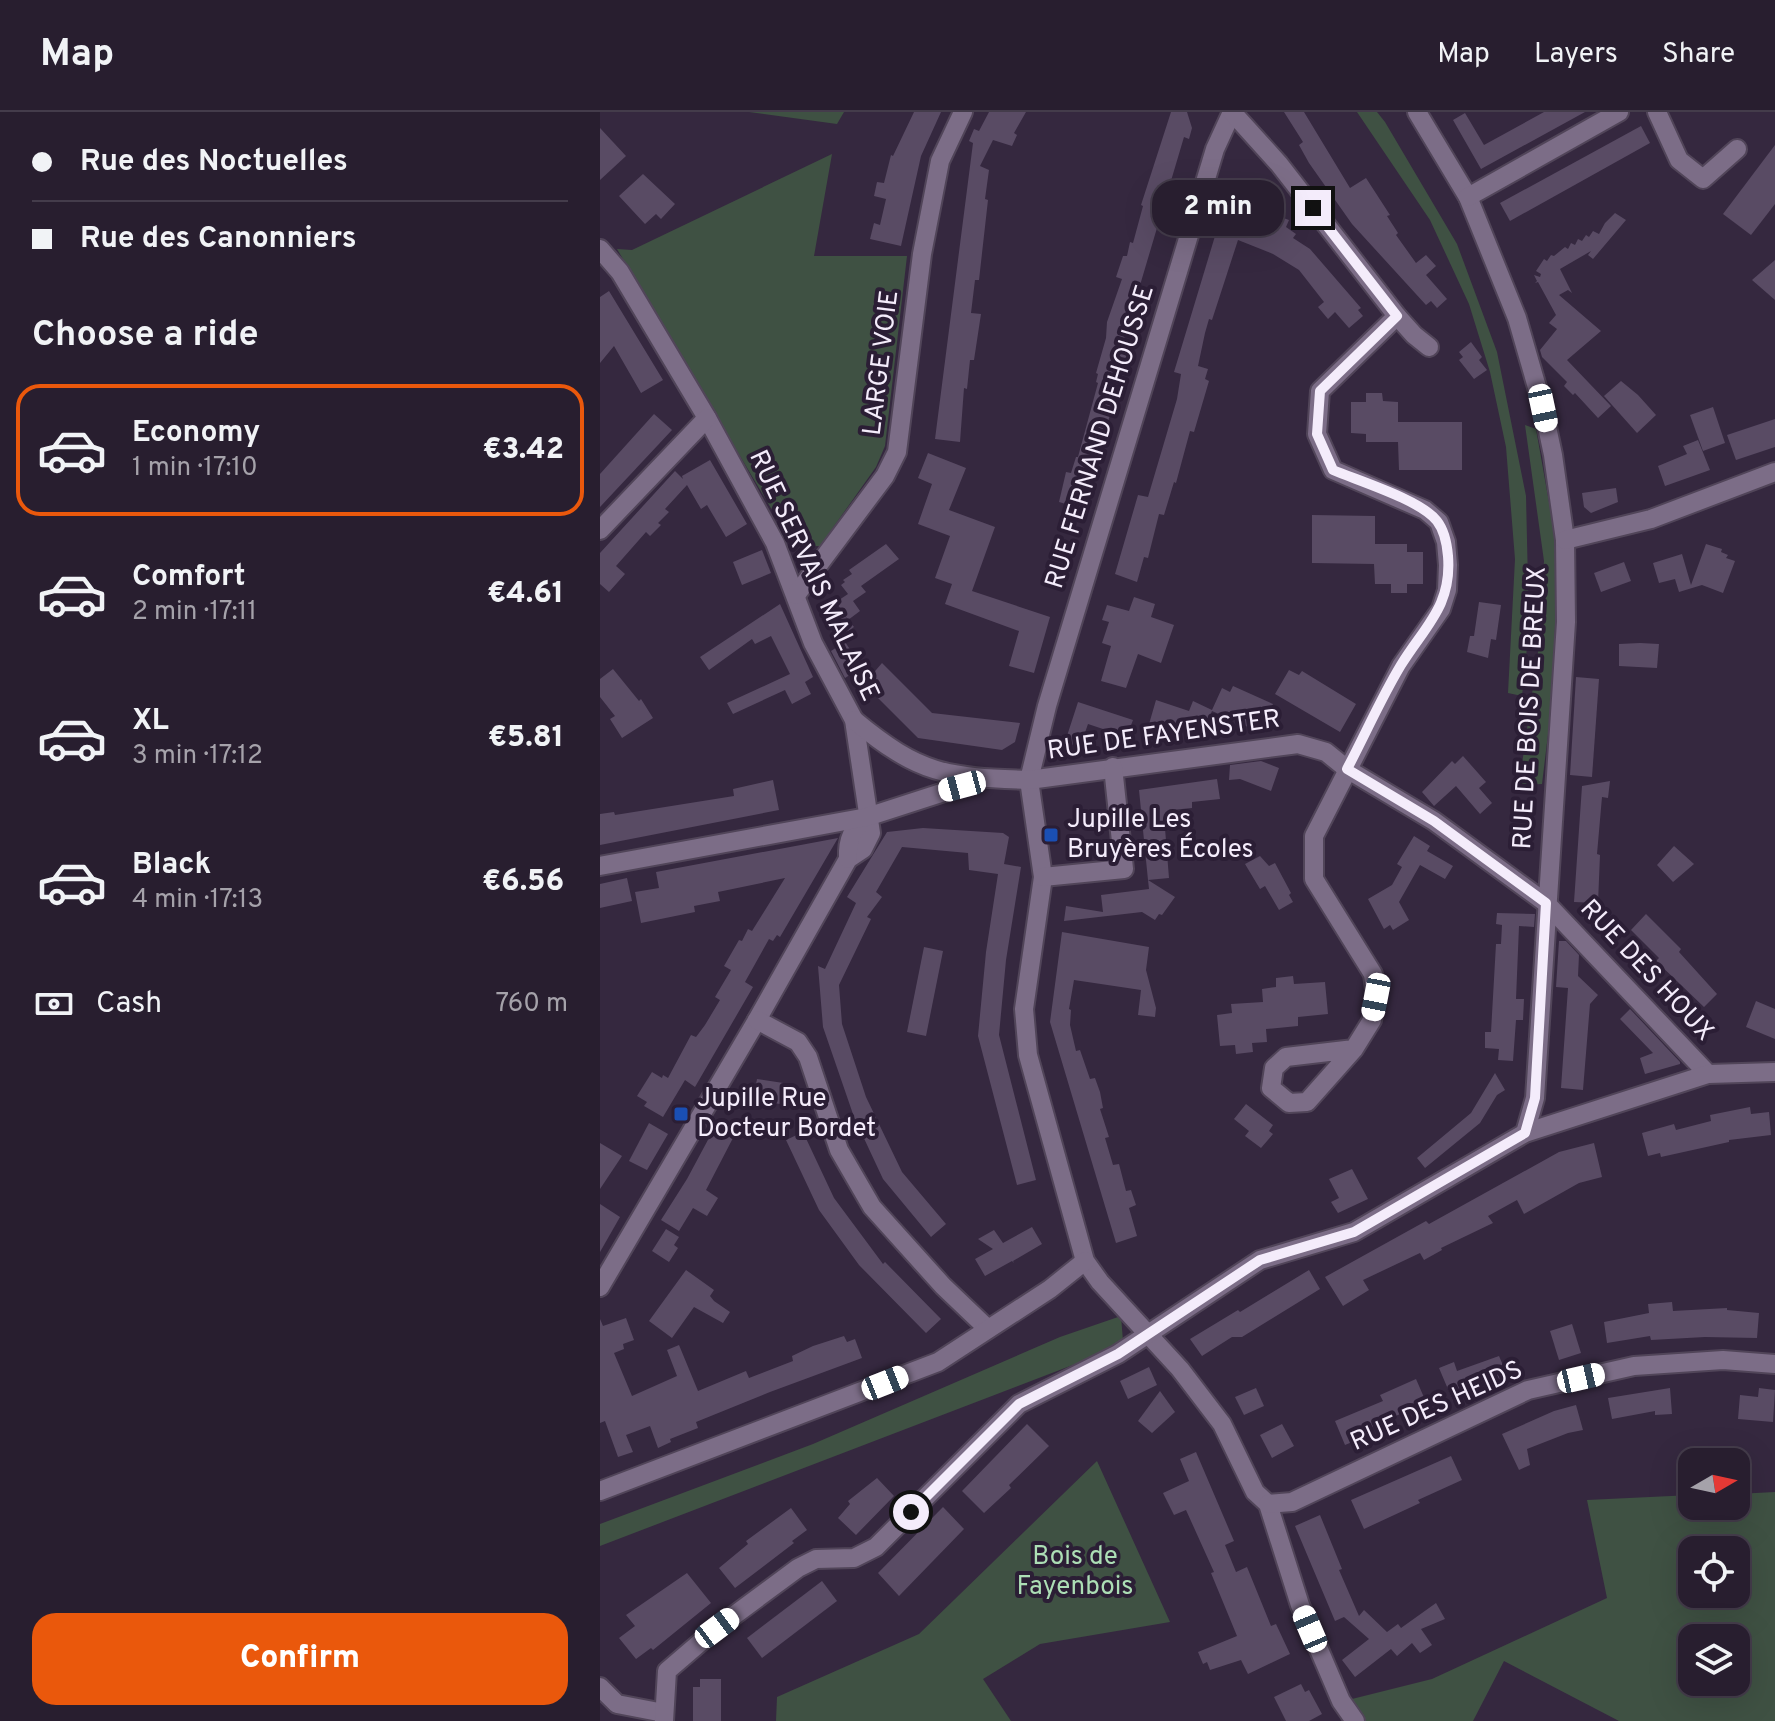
<!DOCTYPE html>
<meta charset="utf-8">
<style>
body{margin:0;font-family:Overpass,sans-serif;background:#342b3b;color:#f1f3f6;height:100vh;display:flex;flex-direction:column;font-size:30px;white-space:nowrap}
*{box-sizing:border-box;margin:0}
p{font-size:26px;color:#a5a2aa}
.icon{flex:none;width:44px;height:44px;fill:none;stroke:currentColor;stroke-width:2;stroke-linecap:round;stroke-linejoin:round}
.map{position:relative;flex:1;overflow:hidden}
.details{display:flex;flex-direction:column;background:#281e2f;width:600px}
.details>*{flex:none}
.banner{display:grid;align-content:center;height:176px;padding:0 32px;background:#281e2f}
.needle{width:52px;rotate:81deg}
.tools{position:absolute;left:1078px;top:1336px;display:grid;gap:16px}
.tools a{display:grid;place-items:center;width:72px;height:72px;border-radius:16px;background:#281e2f;box-shadow:0 8px 32px #0002,0 0 0 2px #443c4b;font-size:40px}
.end{position:absolute;width:36px;height:36px;margin:-18px;border:10px solid #f4ecfb;background:#111;box-shadow:0 0 0 4px #111}
.from{border-radius:50%}
.bubble{position:absolute;height:56px;border-radius:24px;background:#281e2f;box-shadow:0 8px 32px #0002,0 0 0 2px #443c4b;font-size:26px;font-weight:800;line-height:56px;text-align:center}
.car{position:absolute;width:24px;height:48px;margin:-24px -12px;border-radius:10px;box-shadow:0 0 6px 2px #0007;background:linear-gradient(#fff 24%,#345 0 40%,#fff 0 76%,#345 0 86%,#fff 0)}
.banner b{display:flex;align-items:center;gap:28px;height:76px;font-size:30px}
.banner b+b{border-top:2px solid #443c4b}
.banner i{width:20px;height:20px;background:#f1f3f6}
ul{padding:0;list-style:none}
li{display:flex;align-items:center;gap:24px;height:132px;margin:0 16px 12px;padding:0 16px;border:4px solid transparent;border-radius:24px}
li div{flex:1}
li b{display:block;font-size:30px}
li em{font-style:normal;font-weight:800}
li.active{border-color:#ea580c}
li>.icon{width:72px;height:72px;stroke-width:1.5}
h2{padding:0 32px;font-size:36px;line-height:96px}
.pay{display:flex;align-items:center;gap:20px;height:88px;padding:0 32px;font-size:30px}
.pay p{margin-inline-start:auto}
.button{display:flex;gap:16px;margin-top:auto;padding:16px 32px}
.button a{flex:1;height:92px;border-radius:24px;background:#ea580c;color:#fff;font-size:32px;font-weight:800;line-height:92px;text-align:center}
header{display:flex;align-items:center;gap:48px;box-sizing:border-box;height:112px;padding:0 40px;background:#281e2f;border-bottom:2px solid #443c4b}
header strong{font-size:38px}
nav{display:flex;gap:44px;margin-inline-start:auto;font-size:28px}
main{display:flex;flex:1;min-height:0}
.map>svg:first-child{display:block}
.green{fill:#3f5143;fill-rule:evenodd}
.building{fill:#594b64}
.lines{fill:none;stroke-linecap:round;stroke-linejoin:round}
.minor-casing{stroke:#514559;stroke-width:22}
.minor{stroke:#7c6d87;stroke-width:18}
.route{stroke:#f4ecfb;stroke-width:10}
.transit-dot{fill:#1a4fb4;stroke:#2b1e35;stroke-width:3}
.labels{text-anchor:middle;dominant-baseline:central;stroke-width:8;stroke-linejoin:round;paint-order:stroke}
.street-label{font-size:26px;fill:#f4ecfb;stroke:#2b1e35}
.poi-label{font-size:26px;fill:#f4ecfb;stroke:#2b1e35;text-anchor:start}
.park-label{font-size:26px;fill:#acdeb5;stroke:#2b1e35}
</style>
<header>
<strong>Map</strong>
<nav><a>Map</a><a>Layers</a><a>Share</a></nav>
</header>
<main>
<section class="details">
<div class="banner">
<b><i class="from"></i>Rue des Noctuelles</b>
<b><i></i>Rue des Canonniers</b>
</div>
<h2>Choose a ride</h2>
<ul>
<li class="active"><svg class="icon" aria-label="car" viewBox="0 0 24 24"><path d="M5 17H2v-5l4-1 3-4h7l3 4 3 1v5h-3M9 17h6M6 11h13"/><circle cx="7" cy="17" r="2"/><circle cx="17" cy="17" r="2"/></svg><div><b>Economy</b><p>1 min · 17:10</p></div><em>€3.42</em></li>
<li><svg class="icon" aria-label="car" viewBox="0 0 24 24"><path d="M5 17H2v-5l4-1 3-4h7l3 4 3 1v5h-3M9 17h6M6 11h13"/><circle cx="7" cy="17" r="2"/><circle cx="17" cy="17" r="2"/></svg><div><b>Comfort</b><p>2 min · 17:11</p></div><em>€4.61</em></li>
<li><svg class="icon" aria-label="car" viewBox="0 0 24 24"><path d="M5 17H2v-5l4-1 3-4h7l3 4 3 1v5h-3M9 17h6M6 11h13"/><circle cx="7" cy="17" r="2"/><circle cx="17" cy="17" r="2"/></svg><div><b>XL</b><p>3 min · 17:12</p></div><em>€5.81</em></li>
<li><svg class="icon" aria-label="car" viewBox="0 0 24 24"><path d="M5 17H2v-5l4-1 3-4h7l3 4 3 1v5h-3M9 17h6M6 11h13"/><circle cx="7" cy="17" r="2"/><circle cx="17" cy="17" r="2"/></svg><div><b>Black</b><p>4 min · 17:13</p></div><em>€6.56</em></li>
</ul>
<div class="pay"><svg class="icon" aria-label="cash" viewBox="0 0 24 24"><path d="M3 7h18v10H3z"/><circle cx="12" cy="12" r="2"/></svg>Cash<p>760 m</p></div>
<div class="button"><a>Confirm</a></div>
</section>
<div class="map">
<svg width="1175" height="1609" viewBox="0 0 1175 1609">
<rect width="100%" height="100%" fill="#35283f"/>
<!-- green -->
<g class="green">
<path d="M149,0H244L237,12Z"/>
<path d="M757,0H777L785,10L857,132L897,240L926,384L929,515L922,584L908,581L915,447L906,335L890,260L869,192L830,108Z"/>
<path d="M232,42L214,144H307L285,334L276,355L220,434L194,435L17,137L32,138Z"/>
<path d="M925,313L936,317L958,441L952,589L942,672L919,673L939,533L944,449Z"/>
<path d="M521,1204L523,1229L478,1251L0,1434V1412L213,1332L460,1225Z"/>
<path d="M497,1349L570,1510L440,1532L383,1567L411,1609H176L177,1585L319,1522Z"/>
<path d="M1175,1380V1609H1019L904,1549L873,1609H762L752,1587L832,1567L1007,1486L987,1388L1092,1383V1394H1136V1382ZM1092,1438H1136V1482H1092ZM1092,1526H1136V1570H1092Z"/>
</g>
<!-- building -->
<g class="building">
<path d="M314,0H341L321,44L301,134L270,127L274,111L280,113L286,87L274,84L277,70L284,71L291,43L293,44Z"/>
<path d="M389,0H426L414,21L417,23L412,34L393,28L380,54L389,58L385,87L388,88L379,168H375L371,201L381,202L374,248H370L367,277L364,276L360,330L335,327L373,31L369,29L374,17L379,19Z"/>
<path d="M571,0H587L592,16L589,27L584,25L527,217L523,230L530,233L483,397L459,390L466,360L471,361L476,345H478L498,271L496,270L498,262L496,261L506,226L507,210L522,167L516,165L523,144H527L530,130L533,131L543,94L541,93Z"/>
<path d="M684,0H704L750,76L766,66L790,103L787,104L798,121L796,123L816,151L826,143L836,154L826,163L847,187L837,196L831,189L826,193L752,112L709,51L699,33L703,30Z"/>
<path d="M944,0H985L881,57L853,8L865,1L884,33Z"/>
<path d="M1041,14L1050,31L910,109L900,91Z"/>
<path d="M0,16L26,44L0,68Z"/>
<path d="M1175,33V92L1151,123L1123,102Z"/>
<path d="M43,62L75,92L61,107L56,102L45,112L19,84Z"/>
<path d="M631,71L672,85L669,99L682,102L681,105L689,108L686,115L696,122L693,126L710,137L761,196L758,198L763,204L749,216L735,200L728,207L718,195L724,190L699,158L673,142L638,128L612,208L609,207L605,221L598,254L608,257L605,267L609,269L594,320L590,319L576,371L574,370L564,403L559,402L548,446L544,445L537,470L515,462L538,383L548,385L577,287L581,262L574,260Z"/>
<path d="M1015,101L1026,108L993,147L988,143L991,139L960,157L972,181L968,178L959,183L1001,219L967,248L1011,294L998,306L975,281L973,283L964,274L967,270L942,245L940,238L957,217L949,211L956,203L938,170L935,171L937,169L934,163L940,165L941,162L936,159L944,147L947,149L951,143L954,144L965,135L968,137L971,131L975,133L978,127L982,129L986,123L989,125L993,119L999,122L1005,111Z"/>
<path d="M1175,148V188L1152,168Z"/>
<path d="M9,179L63,268L41,281L14,234L0,251V185Z"/>
<path d="M871,230L882,245L879,248L887,258L874,267L859,248L863,245L859,240Z"/>
<path d="M1021,269L1038,283L1056,303L1037,321L1004,284Z"/>
<path d="M766,281H782L783,289L798,290V310H862V358H799L798,330H766V322L751,321V290H766Z"/>
<path d="M1113,295L1125,331L1103,339L1090,303Z"/>
<path d="M54,302L72,318L0,395V362Z"/>
<path d="M1175,307V335L1136,348L1127,323Z"/>
<path d="M1098,328L1110,358L1065,374L1058,354L1087,342L1083,334Z"/>
<path d="M328,341L366,356L349,398L395,415L372,479L450,505L434,561L409,554L419,519L345,492L352,472L335,466L350,424L318,412L332,372L318,366Z"/>
<path d="M110,348L147,412L126,425L107,393L101,397L87,373L65,397L69,400L58,411L61,413L50,424L46,420L16,454L25,462L9,480L0,472V441L75,359L83,367L82,364Z"/>
<path d="M1016,376L1018,390L991,401L984,395L982,381Z"/>
<path d="M712,403L775,404V432H807V440H823V472H807V481H791V472H775L774,452L712,451Z"/>
<path d="M286,432L299,447L261,474L266,480L253,489L260,499L248,508L236,490L248,482L241,473L245,470L243,468L252,462L249,458Z"/>
<path d="M1106,432L1122,437L1121,440L1128,443L1126,446L1135,449L1123,481L1102,473L1079,480L1075,467L1059,471L1053,451L1082,442L1091,473Z"/>
<path d="M162,438L171,461L142,473L133,450Z"/>
<path d="M1024,450L1031,469L1001,480L994,461Z"/>
<path d="M534,485L555,492L551,505L574,513L561,551L538,542L526,576L501,569L511,534L502,531L509,510L502,508L507,493L529,499Z"/>
<path d="M879,490L901,493L896,528L891,527L888,546L867,540L870,524H874Z"/>
<path d="M180,492L213,565L205,570L211,582L192,592L185,578L133,602L127,591L190,562L171,524L155,532L152,527L109,558L100,545Z"/>
<path d="M242,501L254,515L240,525L233,515L235,506Z"/>
<path d="M245,530L262,555L245,566L231,539Z"/>
<path d="M1040,531L1059,532L1057,556L1019,554V532Z"/>
<path d="M282,551L332,601L420,611L415,630L402,638L318,626L264,572Z"/>
<path d="M13,557L39,589L41,587L53,606L22,626L10,607L15,604L0,585V567Z"/>
<path d="M689,558L699,563L702,559L756,592L740,620L675,582Z"/>
<path d="M976,565L999,567L992,665L970,663Z"/>
<path d="M633,574L673,592L663,614L649,612L648,615L612,599L607,611L599,608L595,619L583,614L581,623L563,617L561,623L547,619L556,588L589,599L593,589L612,598L622,576L630,580Z"/>
<path d="M478,590L533,608L524,632L511,627L512,620L488,612L481,632L473,633L466,627Z"/>
<path d="M863,644L886,670L879,676L892,691L880,702L856,674L834,694L822,680L852,649L855,652Z"/>
<path d="M661,649L679,656L671,679L640,667L629,668L630,653Z"/>
<path d="M617,667L620,687L592,690V696L572,698V704H564L569,766L548,768L539,678Z"/>
<path d="M173,668L179,698L0,733V702L14,700L15,703L134,684L133,677Z"/>
<path d="M1010,669L1008,686L1002,685L997,742L1000,743L998,791L974,790L982,674Z"/>
<path d="M323,716L403,721L409,725L404,752L421,755L406,848L399,923L436,1068L417,1073L378,924L386,840L398,762L369,758L368,741L302,735L276,780L282,785L267,805L271,807L239,873L242,912L266,985L302,1060L346,1112L331,1125L283,1067L254,1005L223,915L218,854L225,857L256,791L247,785L287,720Z"/>
<path d="M814,724L830,734L827,739L853,754L845,767L820,753L799,790L809,808L793,818L790,813L784,817L768,787L792,773L802,755L797,752Z"/>
<path d="M238,726L180,825L177,823L173,829L169,827L145,870L153,875L95,975L85,968L63,1005L44,994L47,990L37,984L52,960L62,966L63,963L68,966L91,923L96,925L105,913L120,888L115,885L131,858L124,854L139,828L142,829L148,817L152,819L185,766L118,780L120,789L94,794L95,800L41,811L35,780L59,776L56,760Z"/>
<path d="M1074,734L1094,752L1073,770L1057,753Z"/>
<path d="M660,744L669,754L675,751L691,781L689,783L693,790L679,798L665,774L660,777L645,752Z"/>
<path d="M27,766L32,789L0,796V772Z"/>
<path d="M548,768L575,785L562,803L559,802L555,808L542,800L464,809L466,794L503,800L501,783L549,777Z"/>
<path d="M897,801L935,802L934,815L919,814L916,887H924L923,908H916L913,949L898,948L899,937L885,936V920H891L896,832H901L902,813L896,812Z"/>
<path d="M1046,802L1081,837L1079,840L1117,882L1104,895L1056,849L1059,846L1031,818Z"/>
<path d="M462,820L549,835L546,858L556,896L555,905L538,903L541,878L474,868L469,897L471,898L470,913L476,939L480,938L490,967L495,966L500,980L503,996L500,997L509,1025L505,1026L513,1053L519,1052L526,1079L531,1078L536,1093L529,1096L537,1124L516,1131L450,910Z"/>
<path d="M959,829H966L979,843L978,864L998,883L990,892L983,978L961,976L968,876L956,875Z"/>
<path d="M324,835L343,839L326,924L307,920Z"/>
<path d="M693,864L694,872L725,870L728,902L698,905V914L666,917L667,930L652,931L653,940L636,942L635,933L620,934L617,903L632,901L631,892L663,890L662,877L676,875V866Z"/>
<path d="M1156,889L1175,897V927L1146,915Z"/>
<path d="M1030,897L1080,950V952L1045,962L1040,946L1053,941L1020,907Z"/>
<path d="M895,961L905,978L897,983L880,1011L825,1056L817,1046L871,1001Z"/>
<path d="M157,967L190,972L187,993L153,988Z"/>
<path d="M646,992L673,1013L669,1019L673,1022L661,1036L645,1024L649,1019L634,1007Z"/>
<path d="M1150,995L1151,1002L1169,1000L1171,1023L1129,1028V1030L1061,1045L1060,1041L1048,1044L1042,1021L1074,1012L1076,1018L1111,1009L1110,1003Z"/>
<path d="M136,1008L140,1025L133,1026L106,1078L118,1086L107,1104L93,1096L79,1119L61,1108L87,1067L117,1011Z"/>
<path d="M49,1011L68,1022L47,1058L29,1049Z"/>
<path d="M203,1020L234,1086L283,1152L285,1150L341,1207L326,1221L259,1153L219,1098L186,1028Z"/>
<path d="M0,1031L22,1044L0,1077Z"/>
<path d="M994,1031L1002,1065L979,1071L924,1102L917,1088L888,1104L893,1111L841,1136L842,1138L824,1148L820,1141L763,1168L769,1178L743,1194L725,1165L826,1109L829,1112L959,1040Z"/>
<path d="M752,1057L768,1087L738,1101L731,1090L739,1086L729,1067Z"/>
<path d="M0,1092L20,1105L0,1140Z"/>
<path d="M432,1115L442,1132L413,1149L414,1151L412,1149L385,1164L375,1147L393,1137L378,1127L394,1118L403,1131Z"/>
<path d="M66,1117L79,1125L74,1133L78,1136L69,1150L52,1139Z"/>
<path d="M86,1158L114,1178L110,1184L114,1189L130,1200L123,1211L94,1195L72,1226L49,1209Z"/>
<path d="M709,1158L720,1177L642,1225H632L602,1244L590,1227L638,1198L640,1200Z"/>
<path d="M1072,1190L1073,1199L1127,1196V1198L1159,1201L1157,1226L1105,1225L1051,1228L1050,1224L1007,1231L1004,1210L1049,1201L1048,1192Z"/>
<path d="M26,1206L34,1228L23,1232L24,1237L14,1241L32,1284L77,1264L67,1238L79,1233L98,1279L146,1259L149,1266L193,1249L192,1244L213,1234L244,1224L247,1230L255,1227L262,1246L170,1280L96,1310L98,1316L70,1327L71,1330L58,1336L50,1314L26,1323L33,1340L18,1345L5,1309L0,1311V1207L3,1214Z"/>
<path d="M972,1212L981,1241L959,1248L950,1219Z"/>
<path d="M899,1244L908,1265L853,1289L839,1256L854,1250L857,1259Z"/>
<path d="M549,1255L557,1273L528,1287L520,1269Z"/>
<path d="M816,1267L826,1290L772,1315L774,1321L745,1333L735,1309L783,1289L780,1283Z"/>
<path d="M656,1276L664,1294L644,1303L635,1285Z"/>
<path d="M1070,1276L1072,1302L1055,1303V1299L1012,1307L1008,1286Z"/>
<path d="M1159,1276L1175,1278L1173,1310L1138,1307L1140,1283L1158,1285Z"/>
<path d="M560,1279L575,1300L552,1321L538,1309Z"/>
<path d="M976,1293L983,1318L968,1321L927,1337L930,1353L919,1358L902,1322L954,1299Z"/>
<path d="M427,1312L449,1334L409,1373L411,1376L384,1401L362,1379Z"/>
<path d="M682,1312L694,1334L672,1346L660,1323Z"/>
<path d="M596,1340L634,1429L625,1433L636,1460L647,1455L671,1514L676,1512L690,1542L648,1562L641,1548L610,1558L607,1550L603,1552L598,1540L637,1524L611,1461L614,1460L586,1398L574,1403L563,1381L589,1369L580,1347Z"/>
<path d="M851,1344L862,1368L818,1388L820,1391L764,1417L751,1388Z"/>
<path d="M277,1366L294,1384L256,1423L238,1406L250,1392L248,1389Z"/>
<path d="M343,1395L364,1417L299,1484L278,1461Z"/>
<path d="M191,1396L207,1418L192,1429L194,1431L135,1476L119,1456L148,1432L146,1429Z"/>
<path d="M720,1403L742,1457L739,1458L759,1504L764,1498L787,1520L798,1512L801,1516L836,1491L845,1507L821,1517L832,1533L820,1541L812,1531L797,1544L791,1537L755,1565L742,1548L769,1527L744,1505L735,1509L695,1414Z"/>
<path d="M87,1461L111,1491L53,1538L51,1536L36,1547L19,1526L35,1514L26,1503Z"/>
<path d="M222,1469L237,1489L162,1546L147,1526Z"/>
<path d="M100,1567H121V1609H93V1575H100Z"/>
<path d="M701,1572L705,1580L709,1578L722,1602L709,1609H686L674,1585Z"/>
</g>
<g class="lines">
<!-- minor casing -->
<g class="minor-casing">
<g id="minor">
<path d="M632,0L615,37L447,594L429,668L443,765L424,897L428,943L485,1149L500,1170L580,1257L622,1312L655,1380L668,1392L700,1493L741,1589L755,1609"/>
<path d="M632,0L679,52L797,204L720,279L717,322L733,358L825,398L839,410L846,430L848,453L847,478L841,497L801,554L714,724V767L773,862L776,885L772,908L754,937L707,990L689,991L671,976L674,956L686,945L754,937"/>
<path d="M817,0L868,85L917,206L943,296L953,343L965,428L966,510L935,986L925,1021"/>
<path d="M1057,0L1079,48L1103,67L1137,37"/>
<path d="M868,85L1019,0"/>
<path d="M0,137L20,160L107,306L175,431L213,531L254,608L271,721L263,737L248,747L157,908L0,1175"/>
<path d="M797,204L814,223L829,235"/>
<path d="M0,418L107,306"/>
<path d="M965,428L1051,407L1175,360"/>
<path d="M196,483L285,364L297,340L322,142L340,49L363,0"/>
<path d="M254,608C320,663 346,665 429,668L698,632L726,640L747,657L834,709L946,791L1108,962"/>
<path d="M248,747C247,727 252,718 267,705"/>
<path d="M0,754L267,705L375,670"/>
<path d="M443,765L524,757L513,655"/>
<path d="M157,908L198,930L208,945L239,1038L272,1095L343,1174L388,1217"/>
<path d="M0,1379L338,1250L450,1177L485,1149"/>
<path d="M668,1392L692,1390L928,1278L1034,1254L1123,1248L1175,1252"/>
<path d="M0,1575L17,1592L64,1601"/>
<path d="M64,1609L67,1559L117,1516L198,1456L216,1447L254,1446L276,1435L419,1292L518,1242L660,1148L754,1120L925,1021L1108,962L1175,960"/>
</g>
</g>
<!-- minor -->
<use href="#minor" class="minor"/>
</g>
<g class="lines">
<!-- route -->
<path class="route" d="M311,1400L419,1292L518,1242L660,1148L754,1120L925,1021L935,986L946,791L834,709L747,657C765,623 781,586 801,553C825,514 852,494 848,444C847,432 844,418 837,409C821,388 759,369 733,358L717,322L720,279L797,204L713,96"/>
</g>
<!-- markers -->
<g class="transit-dot">
<rect x="443" y="715" width="16" height="16" rx="4"/>
<rect x="73" y="994" width="16" height="16" rx="4"/>
</g>
<g class="labels">
<!-- street labels -->
<g class="street-label">
<text transform="translate(282 251) rotate(-83)">LARGE VOIE</text>
<text transform="translate(501 325) rotate(-73)">RUE FERNAND DEHOUSSE</text>
<text transform="translate(213 464) rotate(65)">RUE SERVAIS MALAISE</text>
<text transform="translate(931 596) rotate(-87)">RUE DE BOIS DE BREUX</text>
<text transform="translate(564 624) rotate(-8)">RUE DE FAYENSTER</text>
<text transform="translate(1046 859) rotate(47)">RUE DES HOUX</text>
<text transform="translate(837 1295) rotate(-24)">RUE DES HEIDS</text>
</g>
<!-- poi labels -->
<g class="poi-label">
<text x="467" y="708">Jupille Les<tspan x="467" dy="30">Bruyères Écoles</tspan></text>
<text x="97" y="987">Jupille Rue<tspan x="97" dy="30">Docteur Bordet</tspan></text>
</g>
<!-- park labels -->
<g class="park-label">
<text x="475" y="1445">Bois de<tspan x="475" dy="30">Fayenbois</tspan></text>
</g>
</g>
</svg>
<div class="tools">
<a><svg class="needle" viewBox="-14 -14 28 28"><path d="M0-13l5 13h-10z" fill="#e53935"/><path d="M0 13l5-13h-10z" fill="#a5a2aa"/></svg></a>
<a><svg class="icon" aria-label="locate" viewBox="0 0 24 24"><circle cx="12" cy="12" r="6"/><path d="M12 2v4M12 18v4M2 12h4M18 12h4"/></svg></a>
<a><svg class="icon" aria-label="layers" viewBox="0 0 24 24"><path d="M12 4l9 5-9 5-9-5zM3 14l9 5 9-5"/></svg></a>
</div>
<i class="end from" style="left:311px;top:1400px"></i>
<i class="end" style="left:713px;top:96px"></i>
<div class="bubble" style="left:552px;top:68px;width:132px">2 min</div>
<i class="car" style="left:943px;top:296px;rotate:168deg"></i>
<i class="car" style="left:362px;top:674px;rotate:255deg"></i>
<i class="car" style="left:776px;top:885px;rotate:191deg"></i>
<i class="car" style="left:981px;top:1266px;rotate:77deg"></i>
<i class="car" style="left:285px;top:1271px;rotate:68deg"></i>
<i class="car" style="left:117px;top:1516px;rotate:53deg"></i>
<i class="car" style="left:710px;top:1517px;rotate:337deg"></i>
</div>
</main>
